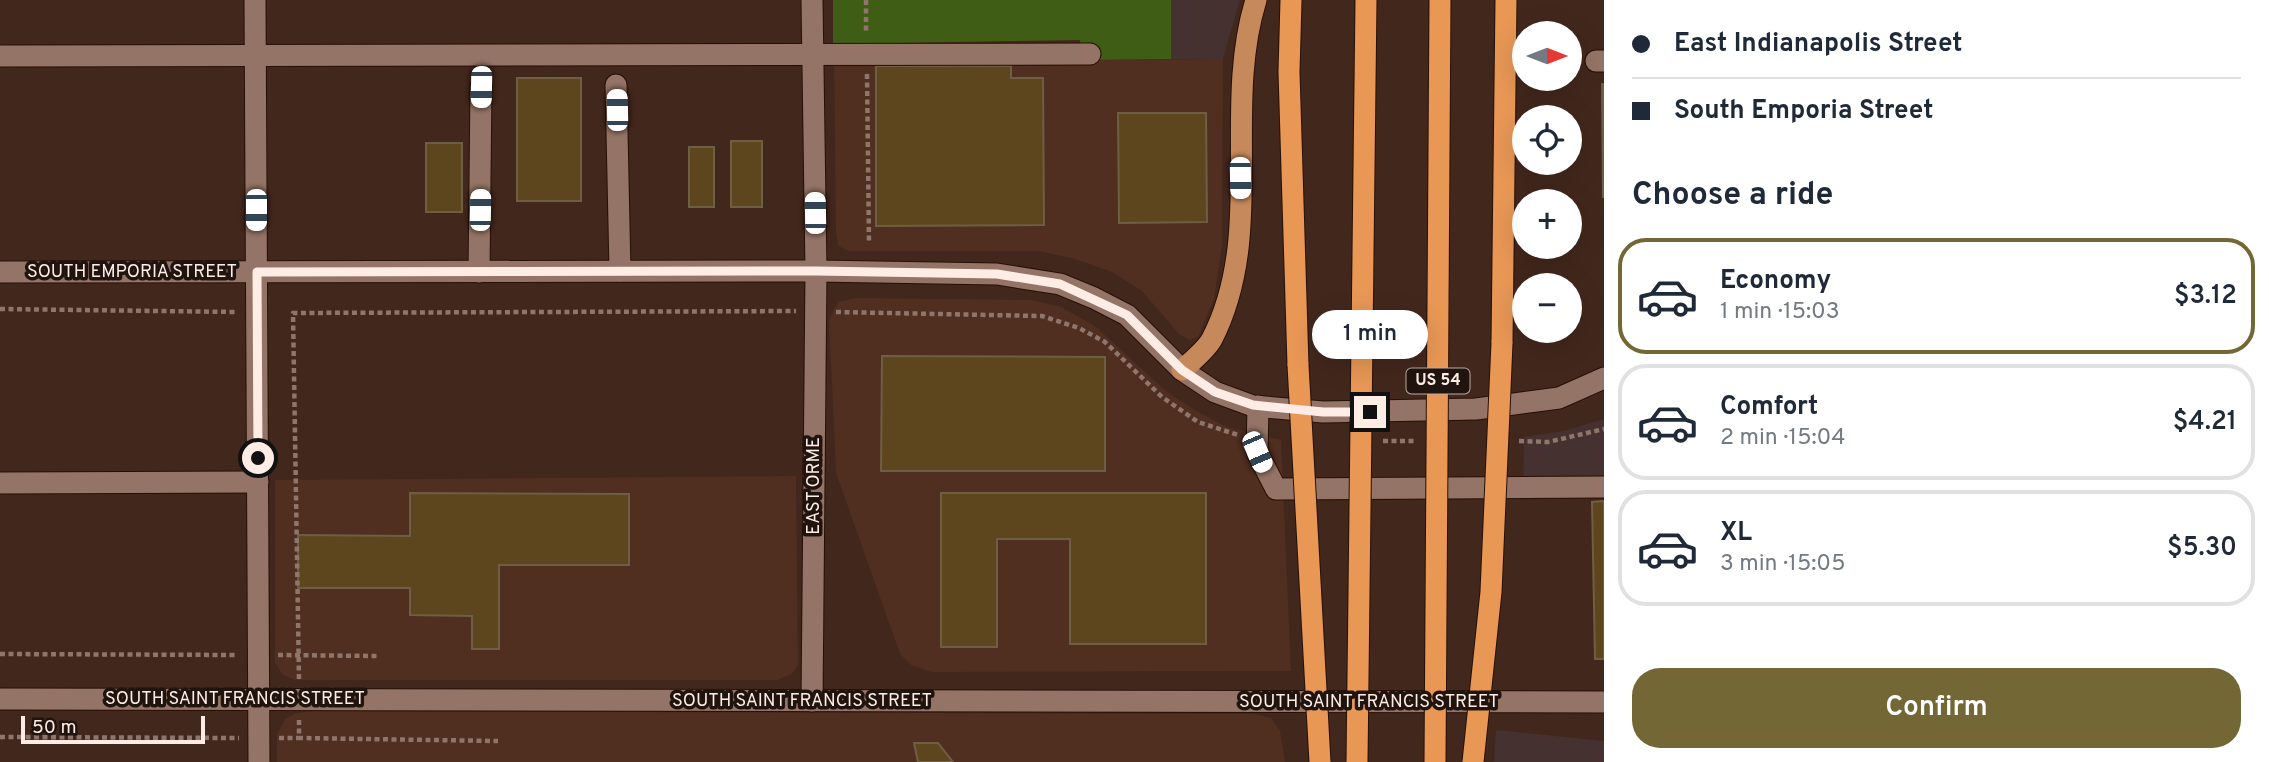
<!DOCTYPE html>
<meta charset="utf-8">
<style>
body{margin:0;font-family:Overpass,sans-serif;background:#f2f2f3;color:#1f2937;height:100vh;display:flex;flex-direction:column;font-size:26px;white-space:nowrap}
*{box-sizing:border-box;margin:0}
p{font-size:23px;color:#747a83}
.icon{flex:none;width:38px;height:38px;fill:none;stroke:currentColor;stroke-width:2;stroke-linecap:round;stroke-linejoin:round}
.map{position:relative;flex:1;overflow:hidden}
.panel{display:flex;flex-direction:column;background:#fff;width:665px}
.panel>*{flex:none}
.hud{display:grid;align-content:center;height:154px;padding:0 28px;background:#fff}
.needle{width:46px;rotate:90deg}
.tools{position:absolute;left:1512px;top:21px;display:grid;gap:14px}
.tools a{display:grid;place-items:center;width:70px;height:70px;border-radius:50%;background:#fff;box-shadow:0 7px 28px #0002;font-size:35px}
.scale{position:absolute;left:21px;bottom:18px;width:184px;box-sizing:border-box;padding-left:7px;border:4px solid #ffece5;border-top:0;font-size:19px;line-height:24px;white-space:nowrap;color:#ffece5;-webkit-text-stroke:5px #20140f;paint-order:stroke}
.end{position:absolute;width:32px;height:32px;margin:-16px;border:9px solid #ffece5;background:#111;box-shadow:0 0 0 4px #111}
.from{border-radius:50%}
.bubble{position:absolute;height:49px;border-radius:24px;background:#fff;box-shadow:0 7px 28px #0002;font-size:23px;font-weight:600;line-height:49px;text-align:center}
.car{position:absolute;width:21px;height:42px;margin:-21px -10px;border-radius:9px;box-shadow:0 0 5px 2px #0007;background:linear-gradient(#fff 24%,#345 0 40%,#fff 0 76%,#345 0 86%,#fff 0)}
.hud b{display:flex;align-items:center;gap:24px;height:66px;font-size:26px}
.hud b+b{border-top:2px solid #e0e1e3}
.hud i{width:18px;height:18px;background:#1f2937}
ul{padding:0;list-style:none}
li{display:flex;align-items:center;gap:21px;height:116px;margin:0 14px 10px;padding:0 14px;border:4px solid #e0e1e3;border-radius:28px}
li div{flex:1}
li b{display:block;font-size:26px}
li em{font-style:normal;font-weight:600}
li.active{border-color:#736736}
li>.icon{width:63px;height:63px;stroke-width:1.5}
h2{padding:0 28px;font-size:32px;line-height:84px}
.primary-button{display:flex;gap:14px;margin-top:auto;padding:14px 28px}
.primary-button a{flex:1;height:80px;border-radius:28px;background:#736736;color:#fff;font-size:28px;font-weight:600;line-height:80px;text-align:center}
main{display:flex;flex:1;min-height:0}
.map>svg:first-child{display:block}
.commercial{fill:#45312f}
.built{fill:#502e20}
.green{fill:#405d16}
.building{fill:#5d461d;stroke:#6e5e43;stroke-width:2}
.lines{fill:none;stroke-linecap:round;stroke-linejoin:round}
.minor-casing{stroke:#280f05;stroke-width:23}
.major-casing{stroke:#280f05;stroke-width:23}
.highway-casing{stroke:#280f05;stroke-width:23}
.path{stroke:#8e766d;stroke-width:4.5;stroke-dasharray:5 3.5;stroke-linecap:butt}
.minor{stroke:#947466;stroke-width:21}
.major{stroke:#c6895c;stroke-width:21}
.highway{stroke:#e89755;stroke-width:21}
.highway-bridge-casing{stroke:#280f05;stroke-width:23;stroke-linecap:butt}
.highway-bridge{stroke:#e89755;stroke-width:21}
.route{stroke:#ffece5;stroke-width:9}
.labels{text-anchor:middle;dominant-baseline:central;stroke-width:7;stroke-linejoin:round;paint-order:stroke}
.shield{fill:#20140f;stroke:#bcaba5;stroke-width:2}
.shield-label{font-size:16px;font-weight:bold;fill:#ffece5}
.street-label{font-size:18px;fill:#ffece5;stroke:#20140f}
</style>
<main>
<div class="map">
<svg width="1604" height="762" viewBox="0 0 1604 762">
<rect width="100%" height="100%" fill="#42271c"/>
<!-- commercial -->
<g class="commercial">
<path d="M1171,0H1240L1223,59H1171Z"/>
<path d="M1604,419V497L1523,498L1524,437L1563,431Z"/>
<path d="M1496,730L1604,741V762H1494Z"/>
</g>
<!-- built -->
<g class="built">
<path d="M1223,59L1222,246L1214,299L1198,337L1189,340L1179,334L1142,291L1112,272L1075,259L1039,251H849L838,246L836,231L834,62Z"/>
<path d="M855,298L1032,300L1061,307L1095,326L1167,392L1200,413L1227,427L1281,440L1291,671L931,672L911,665L900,654L836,473L829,320L838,302Z"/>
<path d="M796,476L798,665L792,674L777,680H295L283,675L275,663V480Z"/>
<path d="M313,711L1254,714L1271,718L1280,731L1285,762H277V734L285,719L296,713Z"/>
</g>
<!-- green -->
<path class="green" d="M833,0H1171V59L1082,60L1080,40L833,44Z"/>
<!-- building -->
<g class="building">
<path d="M876,66H1011V78H1043L1044,225L876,226Z"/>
<rect x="517" y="78" width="64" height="123"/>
<path d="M1602,84H1604V197H1603Z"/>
<path d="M1118,113H1206L1207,222L1119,223Z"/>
<rect x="731" y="141" width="31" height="66"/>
<rect x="426" y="143" width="36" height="69"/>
<rect x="689" y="147" width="25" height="60"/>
<path d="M882,356L1105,357V471H881Z"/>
<path d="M410,493L629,494V565H499V649H472V616L410,615V588H298V535L410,536Z"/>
<path d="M941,493H1206V644H1070V539H997V647H941Z"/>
<path d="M1604,501V659H1595L1592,502Z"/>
<path d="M914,743H938L953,762H918Z"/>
</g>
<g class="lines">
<!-- minor casing -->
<g class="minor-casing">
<g id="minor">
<path d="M255,0L259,762"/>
<path d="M812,0L816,271L812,701"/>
<path d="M0,56L1090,54"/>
<path d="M1596,61H1604"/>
<path d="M616,85L620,271"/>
<path d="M0,272L816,271L997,274L1060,284L1094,298L1127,315L1182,370L1215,392L1253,406L1323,412L1476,409L1559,398L1604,378"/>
<path d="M479,272L481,87"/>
<path d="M1258,406L1257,452L1276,489L1604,487"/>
<path d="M0,483L258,482"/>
<path d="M0,699L1604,702"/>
</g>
</g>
<!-- major casing -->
<g class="major-casing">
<path id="major" d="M1182,370C1192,361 1206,350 1212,339C1266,234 1222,109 1256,0"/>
</g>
<!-- highway casing -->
<g class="highway-casing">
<g id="highway">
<path d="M1291,0L1289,72L1298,365"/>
<path d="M1502,343L1506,0"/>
</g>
</g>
<!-- path -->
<g class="path">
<path d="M866,0V34"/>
<path d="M867,74L869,244"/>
<path d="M0,309L237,312"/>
<path d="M836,312L1042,316L1079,328L1105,342L1162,397L1198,422L1238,435"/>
<path d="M1383,441H1416"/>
<path d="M1519,441L1548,442L1604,429"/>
<path d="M0,654L237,655"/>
<path d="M278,655L378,656"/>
<path d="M299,679L293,313L796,311"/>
<path d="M299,720V738L498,741"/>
<path d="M0,737L239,738"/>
<path d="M279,738H299"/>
</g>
<!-- minor -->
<use href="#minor" class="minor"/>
<!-- major -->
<use href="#major" class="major"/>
<!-- highway -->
<use href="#highway" class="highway"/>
<!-- highway-bridge casing -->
<g class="highway-bridge-casing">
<g id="highway-bridge">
<path d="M1298,365L1320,762"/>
<path d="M1357,762L1366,0"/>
<path d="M1435,762L1440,0"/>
<path d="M1473,762L1491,592L1502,343"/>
</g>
</g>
<!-- highway-bridge -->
<use href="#highway-bridge" class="highway-bridge"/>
</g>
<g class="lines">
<!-- route -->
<path class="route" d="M258,458L257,272L816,271L997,274L1060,284L1127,315L1182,370L1215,392L1253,405L1323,412H1370"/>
</g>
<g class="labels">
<!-- shield labels -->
<rect class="shield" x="1406.5" y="368.5" width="63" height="25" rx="5"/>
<g class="shield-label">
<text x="1438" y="381">US 54</text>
</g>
<!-- street labels -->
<g class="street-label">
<text x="132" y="272">SOUTH EMPORIA STREET</text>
<text transform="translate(814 486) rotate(-90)">EAST ORME</text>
<text x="235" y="699">SOUTH SAINT FRANCIS STREET</text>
<text x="802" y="701">SOUTH SAINT FRANCIS STREET</text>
<text x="1369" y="702">SOUTH SAINT FRANCIS STREET</text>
</g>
</g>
</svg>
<div class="tools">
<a><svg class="needle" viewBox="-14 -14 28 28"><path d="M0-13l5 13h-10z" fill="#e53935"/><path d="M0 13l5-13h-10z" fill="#747a83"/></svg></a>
<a><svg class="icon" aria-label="locate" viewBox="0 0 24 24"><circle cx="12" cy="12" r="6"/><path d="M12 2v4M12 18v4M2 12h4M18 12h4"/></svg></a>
<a>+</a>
<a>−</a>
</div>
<div class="scale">50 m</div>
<i class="end from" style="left:258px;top:458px"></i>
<i class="end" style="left:1370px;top:412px"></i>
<div class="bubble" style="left:1312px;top:310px;width:116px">1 min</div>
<i class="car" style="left:481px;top:87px;rotate:181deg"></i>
<i class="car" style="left:617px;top:110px;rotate:359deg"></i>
<i class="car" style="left:1240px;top:178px;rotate:179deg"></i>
<i class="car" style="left:256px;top:210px;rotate:180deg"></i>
<i class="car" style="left:480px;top:210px;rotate:1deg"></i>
<i class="car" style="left:815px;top:213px;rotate:359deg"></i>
<i class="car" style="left:1257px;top:452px;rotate:157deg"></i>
</div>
<section class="panel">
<div class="hud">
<b><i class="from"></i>East Indianapolis Street</b>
<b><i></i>South Emporia Street</b>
</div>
<h2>Choose a ride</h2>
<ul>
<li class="active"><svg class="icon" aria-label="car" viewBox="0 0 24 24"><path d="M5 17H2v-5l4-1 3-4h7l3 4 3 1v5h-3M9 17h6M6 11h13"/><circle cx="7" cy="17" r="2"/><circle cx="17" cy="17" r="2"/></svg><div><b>Economy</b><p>1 min · 15:03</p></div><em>$3.12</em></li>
<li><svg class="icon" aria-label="car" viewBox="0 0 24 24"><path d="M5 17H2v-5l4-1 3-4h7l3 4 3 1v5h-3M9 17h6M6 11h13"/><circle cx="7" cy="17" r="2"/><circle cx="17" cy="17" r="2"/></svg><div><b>Comfort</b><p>2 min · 15:04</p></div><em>$4.21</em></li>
<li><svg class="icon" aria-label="car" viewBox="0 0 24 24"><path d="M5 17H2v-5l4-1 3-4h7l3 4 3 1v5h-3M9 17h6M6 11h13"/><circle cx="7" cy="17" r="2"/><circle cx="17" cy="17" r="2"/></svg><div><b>XL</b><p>3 min · 15:05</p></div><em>$5.30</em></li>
</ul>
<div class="primary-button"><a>Confirm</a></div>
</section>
</main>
